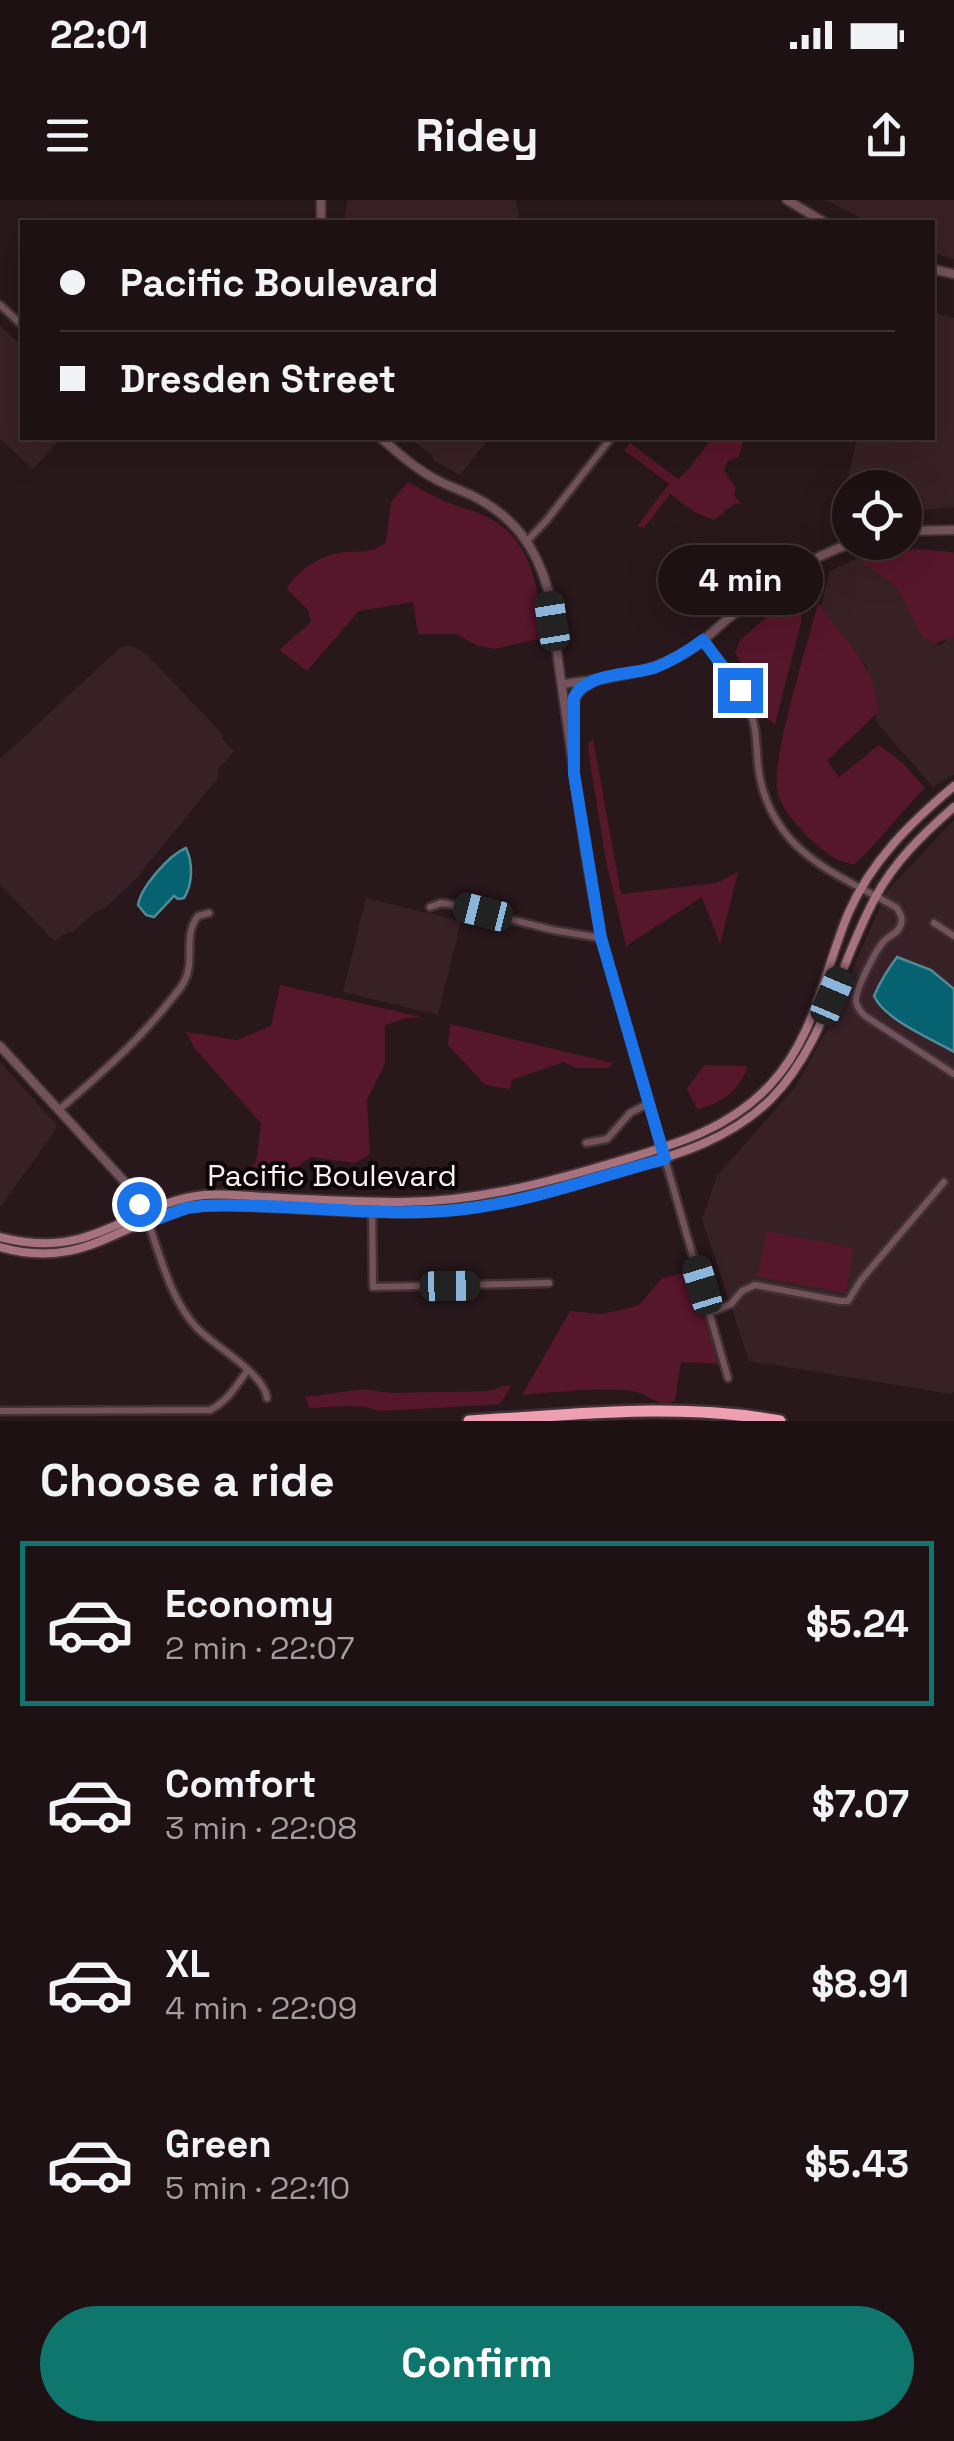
<!DOCTYPE html>
<meta charset="utf-8">
<style>
body{margin:0;font-family:"Space Grotesk",sans-serif;background:#261a1d;color:#f1f3f6;height:100vh;display:flex;flex-direction:column;font-size:38px;white-space:nowrap}
*{box-sizing:border-box;margin:0}
p{font-size:32px;color:#a19da0}
.icon{flex:none;width:55px;height:55px;fill:none;stroke:currentColor;stroke-width:2;stroke-linecap:round;stroke-linejoin:round}
.map{position:relative;height:1221px;overflow:hidden}
.panel{display:flex;flex-direction:column;background:#1e1114;flex:1}
.panel>*{flex:none}
.top-card{position:absolute;left:20px;top:20px;width:915px;height:220px;border-radius:0px;box-shadow:0 10px 40px #0002,0 0 0 2px #3c3134;display:grid;align-content:center;height:220px;padding:0 40px;background:#1e1114}
.fabs{position:absolute;left:832px;top:270px;display:grid;gap:20px}
.fabs a{display:grid;place-items:center;width:90px;height:90px;border-radius:50%;background:#1e1114;box-shadow:0 10px 40px #0002,0 0 0 2px #3c3134;font-size:50px}
.end{position:absolute;width:45px;height:45px;margin:-22px;border:12px solid #1a73e8;background:#fff;box-shadow:0 0 0 5px #fff}
.from{border-radius:50%}
.bubble{position:absolute;height:70px;border-radius:35px;background:#1e1114;box-shadow:0 10px 40px #0002,0 0 0 2px #3c3134;font-size:32px;font-weight:700;line-height:70px;text-align:center}
.car{position:absolute;width:30px;height:60px;margin:-30px -15px;border-radius:12px;box-shadow:0 0 8px 2px #0007;background:linear-gradient(#222 24%,#8ab4d8 0 40%,#222 0 76%,#8ab4d8 0 86%,#222 0)}
.top-card b{display:flex;align-items:center;gap:35px;height:95px;font-size:38px}
.top-card b+b{border-top:2px solid #3c3134}
.top-card i{width:25px;height:25px;background:#f1f3f6}
ul{padding:0;list-style:none}
li{display:flex;align-items:center;gap:30px;height:165px;margin:0 20px 15px;padding:0 20px;border:5px solid transparent;border-radius:0px}
li div{flex:1}
li b{display:block;font-size:38px}
li em{font-style:normal;font-weight:700}
li.on{border-color:#0f766e}
li>.icon{width:90px;height:90px;stroke-width:1.5}
h2{padding:0 40px;font-size:45px;line-height:120px}
.cta{display:flex;gap:20px;margin-top:auto;padding:20px 40px}
.cta a{flex:1;height:115px;border-radius:60px;background:#0f766e;color:#fff;font-size:40px;font-weight:700;line-height:115px;text-align:center}
.status{display:flex;justify-content:space-between;align-items:center;height:70px;padding:0 50px;background:#1e1114;direction:ltr}
.status svg{height:28px;fill:currentColor}
header{display:flex;justify-content:space-between;align-items:center;height:130px;padding:0 40px;background:#1e1114;font-size:45px;font-weight:700}
.map>svg:first-child{display:block}
.built{fill:#382126}
.green{fill:#56162b}
.water{fill:#066270;stroke:#508c97;stroke-width:2.5}
.lines{fill:none;stroke-linecap:round;stroke-linejoin:round}
.minor-casing{stroke:#413135;stroke-width:11}
.tertiary-casing{stroke:#413135;stroke-width:12}
.secondary-casing{stroke:#413135;stroke-width:12}
.motorway-casing{stroke:#413135;stroke-width:16}
.minor{stroke:#73535b;stroke-width:6}
.tertiary{stroke:#73535b;stroke-width:8}
.secondary{stroke:#a5727e;stroke-width:8}
.motorway{stroke:#ef9fb2;stroke-width:11}
.route{stroke:#1a73e8;stroke-width:12}
.labels{text-anchor:middle;dominant-baseline:central;stroke-width:8;stroke-linejoin:round;paint-order:stroke}
.street-label{font-size:30px;fill:#fbeff1;stroke:#0c0507}
</style>
<div class="status"><b>22:01</b><svg viewBox="0 0 49 12"><path d="M0 12V9h3v3zM5 12V6h3v6zM10 12V3h3v9zM15 12V0h3v12zM26 1h20v11H26zM47 4h2v5h-2z"/></svg></div>
<header><svg class="icon" aria-label="menu" viewBox="0 0 24 24"><path d="M4 6h16M4 12h16M4 18h16"/></svg>Ridey<svg class="icon" aria-label="share" viewBox="0 0 24 24"><path d="M12 15V3M7 8l5-5 5 5M5 13v7h14v-7"/></svg></header>
<div class="map">
<svg width="954" height="1221" viewBox="0 0 954 1221">
<rect width="100%" height="100%" fill="#28171b"/>
<!-- built -->
<g class="built">
<path d="M347,0H516L520,22H344Z"/>
<path d="M826,0H954V59L933,53L932,22H868Z"/>
<path d="M933,113L954,118V307L905,312V288H850V317H847L840,314L857,238H932Z"/>
<path d="M0,126L22,146V238H61L33,269L0,239Z"/>
<path d="M409,238H489L460,275L433,260V256Z"/>
<path d="M862,356L898,383L939,446L954,434V575L933,587L877,523L867,467L820,410L830,371Z"/>
<path d="M128,445L139,449L151,459L224,536L222,539L234,551L218,570V578L134,681L105,708L94,713L73,732H68L54,741L0,684V559L120,448Z"/>
<path d="M954,620V1192L951,1194L749,1161L702,1019L717,976L795,887L822,839L887,691Z"/>
<path d="M366,698L461,721L438,815L343,792Z"/>
<path d="M0,862L57,925L52,935L0,1007Z"/>
</g>
<!-- green -->
<g class="green">
<path d="M712,238H744L739,257L728,261L724,270L736,288L734,295L741,303L734,304L714,320L696,313L670,294L644,328L637,326L669,284L624,250L630,243L678,279L687,271Z"/>
<path d="M408,282C422,289 435,298 450,303C462,308 475,311 487,317C534,339 539,393 543,438L494,449L476,445L456,434H418L413,402L359,411L307,471L279,450L311,422L308,410L287,389C296,371 318,357 339,353C361,349 364,356 386,343L391,302Z"/>
<path d="M915,349L953,352L954,355V436L937,443L923,438L897,387L862,362L880,352Z"/>
<path d="M795,393L802,398L801,423L775,524L765,517L753,482L735,453L740,440Z"/>
<path d="M818,403L859,456L871,477L879,511L827,561L839,577L879,545L903,563L925,588C900,612 881,640 855,664C837,663 822,650 809,638C796,624 784,612 778,594C769,564 809,440 818,403Z"/>
<path d="M593,539L621,694L716,683L738,672L720,744L702,697L626,746L606,661L588,549L589,543Z"/>
<path d="M280,785L422,817L403,819L385,825V864L367,900L370,954L355,963L311,957L277,981L241,977L256,962L261,923L195,849L186,832L237,840L271,826Z"/>
<path d="M450,824L613,863L609,868H576L564,862L512,880L510,889L485,885L448,845Z"/>
<path d="M704,865L748,866C739,891 722,904 697,909L687,889Z"/>
<path d="M767,1031L854,1048L846,1093L757,1076Z"/>
<path d="M694,1071L718,1164L681,1162L675,1201C657,1209 649,1193 632,1191C595,1187 559,1192 522,1195L570,1111L601,1114L630,1108L640,1104L662,1078Z"/>
<path d="M508,1185L511,1186L500,1204L402,1210L379,1211L366,1207L344,1206L309,1208L305,1197L363,1189L391,1193L487,1191Z"/>
</g>
<!-- water -->
<g class="water">
<path d="M186,648C193,662 193,684 184,698L178,699L174,696L154,717L146,715L138,705C141,687 169,655 186,648Z"/>
<path d="M897,757L931,770L954,789V852C932,839 885,820 874,796C880,782 888,769 897,757Z"/>
</g>
<g class="lines">
<!-- minor casing -->
<g class="minor-casing">
<g id="minor">
<path d="M0,105L22,125"/>
<path d="M528,340L546,321L611,238"/>
<path d="M703,440C720,462 741,484 750,511C757,528 756,546 758,565C761,593 773,620 792,641C820,671 862,687 897,708C900,714 903,717 901,724C899,733 890,735 884,741C876,750 854,791 856,802C857,808 861,812 865,816L954,874"/>
<path d="M430,707L441,703L449,704L553,730L601,738"/>
<path d="M934,723L954,736"/>
<path d="M60,909C97,877 134,845 165,807C171,799 179,791 184,782C196,760 182,737 198,716L209,713"/>
<path d="M586,943L607,939L630,913L649,903"/>
<path d="M665,959L728,1178"/>
<path d="M372,1001L373,1087L549,1083"/>
<path d="M148,1022C161,1057 170,1099 197,1128C214,1146 264,1173 267,1198"/>
<path d="M710,1113L731,1104L742,1091L755,1085L840,1101H848L861,1080L944,982"/>
<path d="M0,1211L210,1210C227,1202 237,1185 247,1171"/>
</g>
</g>
<!-- tertiary casing -->
<g class="tertiary-casing">
<g id="tertiary">
<path d="M787,0L824,22"/>
<path d="M321,22V0"/>
<path d="M932,69L954,74"/>
<path d="M381,238C399,254 416,269 437,280C448,286 461,290 473,296C513,316 536,346 548,390L586,655L601,738L665,959"/>
<path d="M905,331L954,330"/>
<path d="M562,484C602,479 645,475 681,455C697,447 710,434 724,422C765,388 804,359 855,342"/>
<path d="M574,540C574,514 566,495 591,483"/>
<path d="M0,846L123,980L135,997L148,1022"/>
</g>
</g>
<!-- secondary casing -->
<g class="secondary-casing">
<g id="secondary">
<path d="M0,1037C27,1044 55,1046 82,1038C124,1026 160,999 204,995C224,993 244,996 264,997C310,999 355,1002 401,1002C473,1002 541,984 609,964C669,946 726,932 770,885C815,837 824,772 848,714C871,661 911,622 954,586"/>
<path d="M0,1047C89,1073 126,1013 203,1006C223,1004 244,1006 264,1007C312,1009 360,1013 408,1013C477,1012 542,994 608,975C668,957 725,944 771,899C825,844 839,764 875,698C894,662 923,634 954,607"/>
</g>
</g>
<!-- motorway casing -->
<g class="motorway-casing">
<path id="motorway" d="M469,1221C572,1215 677,1202 780,1221"/>
</g>
<!-- minor -->
<use href="#minor" class="minor"/>
<!-- tertiary -->
<use href="#tertiary" class="tertiary"/>
<!-- secondary -->
<use href="#secondary" class="secondary"/>
<!-- motorway -->
<use href="#motorway" class="motorway"/>
</g>
<g class="lines">
<!-- route -->
<path class="route" d="M139,1004L148,1022L187,1008L202,1006C287,1002 371,1018 456,1010C528,1003 596,977 665,959L601,738L574,574V498C584,473 630,475 654,468C672,461 688,451 703,440L740,490"/>
</g>
<g class="labels">
<!-- street labels -->
<g class="street-label">
<text x="332" y="975">Pacific Boulevard</text>
</g>
</g>
</svg>
<div class="fabs">
<a><svg class="icon" aria-label="locate" viewBox="0 0 24 24"><circle cx="12" cy="12" r="6"/><path d="M12 2v4M12 18v4M2 12h4M18 12h4"/></svg></a>
</div>
<i class="end from" style="left:139px;top:1004px"></i>
<i class="end" style="left:740px;top:490px"></i>
<div class="bubble" style="left:658px;top:345px;width:165px">4 min</div>
<i class="car" style="left:552px;top:421px;rotate:351deg"></i>
<i class="car" style="left:483px;top:712px;rotate:284deg"></i>
<i class="car" style="left:832px;top:796px;rotate:23deg"></i>
<i class="car" style="left:702px;top:1085px;rotate:343deg"></i>
<i class="car" style="left:450px;top:1086px;rotate:89deg"></i>
<div class="top-card">
<b><i class="from"></i>Pacific Boulevard</b>
<b><i></i>Dresden Street</b>
</div>
</div>
<section class="panel">
<h2>Choose a ride</h2>
<ul>
<li class="on"><svg class="icon" aria-label="car" viewBox="0 0 24 24"><path d="M5 17H2v-5l4-1 3-4h7l3 4 3 1v5h-3M9 17h6M6 11h13"/><circle cx="7" cy="17" r="2"/><circle cx="17" cy="17" r="2"/></svg><div><b>Economy</b><p>2 min · 22:07</p></div><em>$5.24</em></li>
<li><svg class="icon" aria-label="car" viewBox="0 0 24 24"><path d="M5 17H2v-5l4-1 3-4h7l3 4 3 1v5h-3M9 17h6M6 11h13"/><circle cx="7" cy="17" r="2"/><circle cx="17" cy="17" r="2"/></svg><div><b>Comfort</b><p>3 min · 22:08</p></div><em>$7.07</em></li>
<li><svg class="icon" aria-label="car" viewBox="0 0 24 24"><path d="M5 17H2v-5l4-1 3-4h7l3 4 3 1v5h-3M9 17h6M6 11h13"/><circle cx="7" cy="17" r="2"/><circle cx="17" cy="17" r="2"/></svg><div><b>XL</b><p>4 min · 22:09</p></div><em>$8.91</em></li>
<li><svg class="icon" aria-label="car" viewBox="0 0 24 24"><path d="M5 17H2v-5l4-1 3-4h7l3 4 3 1v5h-3M9 17h6M6 11h13"/><circle cx="7" cy="17" r="2"/><circle cx="17" cy="17" r="2"/></svg><div><b>Green</b><p>5 min · 22:10</p></div><em>$5.43</em></li>
</ul>
<div class="cta"><a>Confirm</a></div>
</section>
